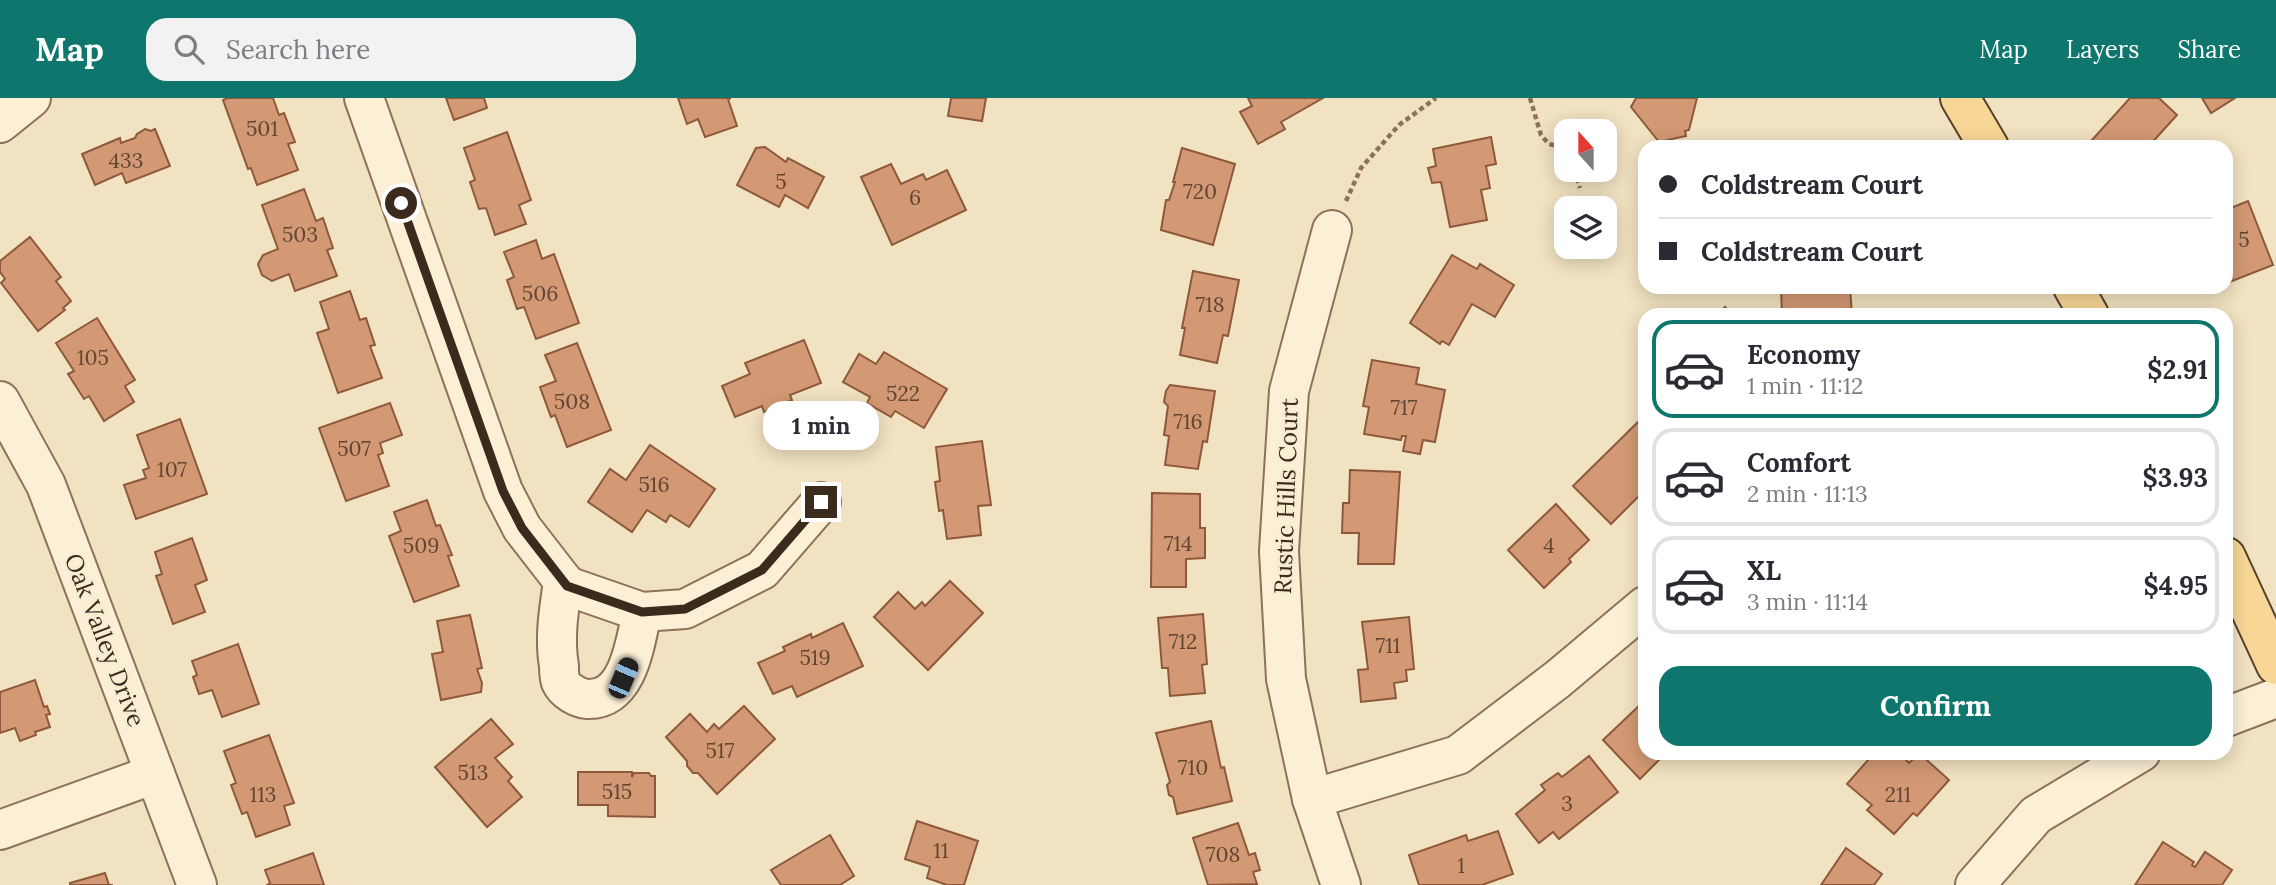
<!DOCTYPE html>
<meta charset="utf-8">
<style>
body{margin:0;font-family:Lora,serif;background:#f2f2f3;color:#2b2b33;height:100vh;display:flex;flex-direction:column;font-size:26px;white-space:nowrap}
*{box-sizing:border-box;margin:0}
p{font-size:23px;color:#7c7c81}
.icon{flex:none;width:38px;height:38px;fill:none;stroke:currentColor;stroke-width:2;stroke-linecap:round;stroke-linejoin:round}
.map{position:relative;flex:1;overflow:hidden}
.panel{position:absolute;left:1638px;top:210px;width:595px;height:452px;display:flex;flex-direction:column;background:#fff;border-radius:21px;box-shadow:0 4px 18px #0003}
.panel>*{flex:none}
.top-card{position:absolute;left:1638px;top:42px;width:595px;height:154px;border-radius:21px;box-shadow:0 4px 18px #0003;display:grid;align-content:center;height:154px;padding:0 21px;background:#fff}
.needle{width:46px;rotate:339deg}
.fabs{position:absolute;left:1554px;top:21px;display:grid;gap:14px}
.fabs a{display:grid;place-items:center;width:63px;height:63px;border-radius:14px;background:#fff;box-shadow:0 4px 18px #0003;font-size:35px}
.end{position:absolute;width:32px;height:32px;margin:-16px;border:9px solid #3b2b1d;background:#fff;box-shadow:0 0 0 4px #fff}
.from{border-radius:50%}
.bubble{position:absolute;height:49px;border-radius:21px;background:#fff;box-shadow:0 4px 18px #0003;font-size:23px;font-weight:700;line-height:49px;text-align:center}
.car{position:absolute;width:21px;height:42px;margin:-21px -10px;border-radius:9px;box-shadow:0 0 5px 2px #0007;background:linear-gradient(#222 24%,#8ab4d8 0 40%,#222 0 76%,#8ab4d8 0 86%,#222 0)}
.top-card b{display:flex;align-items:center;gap:24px;height:66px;font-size:26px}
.top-card b+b{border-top:2px solid #e1e1e2}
.top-card i{width:18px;height:18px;background:#2b2b33}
ul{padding:12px 0 0;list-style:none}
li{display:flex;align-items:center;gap:21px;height:98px;margin:0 14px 10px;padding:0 7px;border:4px solid #e1e1e2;border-radius:21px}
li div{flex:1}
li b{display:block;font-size:26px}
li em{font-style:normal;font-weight:700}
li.active{border-color:#0f766e}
li>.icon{width:63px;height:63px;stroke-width:1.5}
.button{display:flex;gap:14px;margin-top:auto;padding:14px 21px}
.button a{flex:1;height:80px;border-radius:21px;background:#0f766e;color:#fff;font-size:28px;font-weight:700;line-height:80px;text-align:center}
header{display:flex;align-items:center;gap:42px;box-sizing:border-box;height:98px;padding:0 35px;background:#0f766e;color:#fff}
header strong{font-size:33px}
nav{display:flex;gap:38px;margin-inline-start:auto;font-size:24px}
.search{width:490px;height:63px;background:#f2f2f3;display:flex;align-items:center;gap:18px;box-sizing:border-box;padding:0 24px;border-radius:21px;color:#7c7c81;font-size:26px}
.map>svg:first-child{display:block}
.building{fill:#d39974;stroke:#8e593b;stroke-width:2}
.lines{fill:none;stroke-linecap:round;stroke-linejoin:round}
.minor-casing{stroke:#8d7257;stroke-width:42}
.major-casing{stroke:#5a402c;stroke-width:42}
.path{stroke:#8d7257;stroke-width:4.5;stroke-dasharray:5 3.5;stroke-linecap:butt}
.minor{stroke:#fbefd5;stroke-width:38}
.major{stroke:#f8d796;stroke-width:38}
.route{stroke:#3b2b1d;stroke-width:9}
.labels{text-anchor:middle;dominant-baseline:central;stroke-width:6;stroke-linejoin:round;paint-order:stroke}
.number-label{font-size:21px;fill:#614633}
.street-label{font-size:24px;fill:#3b2b1d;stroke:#f8ecd2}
</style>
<header>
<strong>Map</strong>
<div class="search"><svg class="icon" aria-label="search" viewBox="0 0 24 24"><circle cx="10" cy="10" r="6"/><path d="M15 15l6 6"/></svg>Search here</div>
<nav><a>Map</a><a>Layers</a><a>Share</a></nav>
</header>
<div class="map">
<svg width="2276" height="787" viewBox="0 0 2276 787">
<rect width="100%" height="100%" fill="#f1e2c1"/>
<!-- building -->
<g class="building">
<path d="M228,0H273L279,17L284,15L295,44L288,46L298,72L257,87L251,70L248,71L223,2Z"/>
<path d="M446,0H484L487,10L454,22Z"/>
<path d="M678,0H731L728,1L737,28L705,39L698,21L687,26Z"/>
<path d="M951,0H986L982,23L948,18Z"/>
<path d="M1248,0H1323L1281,24L1285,31L1258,46L1240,14L1252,8Z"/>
<path d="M1636,0H1697L1689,32L1685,33L1686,38L1659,44L1631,9Z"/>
<path d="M2130,0H2159L2177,17L2148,49H2099L2092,42Z"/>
<path d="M2202,0H2235L2211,15Z"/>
<path d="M145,31L151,33L155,31L170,68L126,85L122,75L95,87L82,56L120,40L121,45L135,40L137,36Z"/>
<path d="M507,34L531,102L519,107L526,126L495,137L486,110L479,111L470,84L475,82L464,50Z"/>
<path d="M1491,39L1496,66L1486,68L1490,90L1481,92L1487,122L1450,129L1441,84L1432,85L1428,70L1436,68L1433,51Z"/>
<path d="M765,49L786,64L788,60L824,79L808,110L785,97L779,109L737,87L756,50Z"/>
<path d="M1182,50L1235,66L1213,147L1161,132L1166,102H1169L1175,84H1173Z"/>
<path d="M891,66L901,86L923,76L926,82L947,72L966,112L892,147L861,79Z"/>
<path d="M304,91L316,123L323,120L333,150L327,152L337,178L295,193L289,176L272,183L262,177L258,166L263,157L278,151L262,107Z"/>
<path d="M2248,103L2273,167L2227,185L2226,112Z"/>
<path d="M30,139L61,179L56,183L71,203L63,210L65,212L38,233L1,185L5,181L0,174V163Z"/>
<path d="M536,142L542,161L554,156L579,225L536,241L524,209L517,211L507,182L514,179L504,154Z"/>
<path d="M1452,157L1477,171L1480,166L1514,187L1495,219L1472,206L1449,247L1442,243L1440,246L1410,225Z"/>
<path d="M1193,173L1239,182L1228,238L1223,237L1217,265L1180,257L1185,230H1182Z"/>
<path d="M1781,189H1850L1852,217H1782Z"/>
<path d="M350,193L360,222L366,220L375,247L370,248L382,280L338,295L317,235L329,231L320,204Z"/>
<path d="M1725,209L1733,217H1717Z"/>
<path d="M97,220L135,282L125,288L134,304L104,323L89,298L84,301L68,276L74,273L56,245Z"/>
<path d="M804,242L821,285L790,297L792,302L764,314L762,308L735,319L722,288L750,276L745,265Z"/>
<path d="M577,245L611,332L567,349L555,317L551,319L540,289L556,283L545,257Z"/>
<path d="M884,254L947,291L924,330L895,313L891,319L867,305L870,299L843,284L859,256L876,266Z"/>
<path d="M1372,262L1419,270L1416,286L1445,292L1435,344L1423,342L1420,356L1403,353L1406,338H1402L1401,342L1364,336L1369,309L1363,308Z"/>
<path d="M1170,287L1215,293L1207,344L1203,343L1198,371L1165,367L1169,338L1164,337L1168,308L1164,304L1166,293Z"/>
<path d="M390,305L402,337L380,345L383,355L378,357L389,388L346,403L319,330Z"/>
<path d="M180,321L207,396L136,421L124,387L146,380L143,372L149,370L137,337Z"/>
<path d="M1639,323L1645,329V392L1611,426L1573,388Z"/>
<path d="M982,343L991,407L978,408L981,437L947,441L943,412L939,413L935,384L940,383L936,349Z"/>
<path d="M650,347L715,391L689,429L670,417L666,424L647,412L632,434L588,404L610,371L626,382Z"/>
<path d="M1350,372L1400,374L1394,466H1358L1359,435H1342L1343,405H1349Z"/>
<path d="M1152,395L1200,396V430H1205V460L1186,461V489H1151Z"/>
<path d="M427,402L436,428L440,427L452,457L448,458L459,488L414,504L389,438L401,433L394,414Z"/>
<path d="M1556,406L1589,442L1569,461L1571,464L1544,490L1508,452Z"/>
<path d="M192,440L207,482L195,487L205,514L173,526L156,478L162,476L155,454Z"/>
<path d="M950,483L983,515L928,572L874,519L898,494L915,511L922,504L925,508Z"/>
<path d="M1203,516L1207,566L1202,567L1205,595L1170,598L1168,570H1162L1158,520Z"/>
<path d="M470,517L482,570L477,571L482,585L481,594L441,602L432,556L443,554L437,523Z"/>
<path d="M1409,519L1414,571L1406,572L1407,583L1394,585L1396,600L1361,604L1358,572L1368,571L1362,524Z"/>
<path d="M843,525L863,568L797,599L792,588L773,596L758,565L785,553L783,549L811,536L812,540Z"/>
<path d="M238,546L259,606L222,619L212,592L199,596L193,579L197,577L192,563Z"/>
<path d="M35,582L44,609L47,608L50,616L46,617L50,629L35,634L36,637L20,643L15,630L0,635V594Z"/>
<path d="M1645,602V654H1667L1640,681L1603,642Z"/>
<path d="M744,608L775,641L717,696L698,675H693L687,668V663L666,639L690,616L707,634L714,626L719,631Z"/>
<path d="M491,621L513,646L495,660L512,679L508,683L522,699L487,729L435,669Z"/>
<path d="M1211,623L1221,670L1224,669L1232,703L1177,716L1173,699L1169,697L1167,687L1170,684L1156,635Z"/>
<path d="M269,637L294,705L284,708L290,727L256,739L247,714L242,716L231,687L236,685L224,653Z"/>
<path d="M1875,654H1898L1909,665L1919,655L1949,682L1917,718L1913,715L1894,736L1867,712L1872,707L1847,686Z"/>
<path d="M1589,658L1618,694L1559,741L1553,734L1539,745L1516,716L1545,692L1541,687L1558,675L1562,679Z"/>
<path d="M578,674H632V679L634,675H649L651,678H655V719L608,718V707H578Z"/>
<path d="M917,723L978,743L964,787H947L927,780L930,769L905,761Z"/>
<path d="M1238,725L1249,757L1255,755L1260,772L1253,774L1257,786L1208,787L1193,740Z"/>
<path d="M1498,733L1513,776L1482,787H1419L1409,757L1466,737L1468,743Z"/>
<path d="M830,737L854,778L840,787H781L771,772Z"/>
<path d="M2163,744L2194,764L2192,767L2195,769L2205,754L2232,772L2222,787H2135Z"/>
<path d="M1846,750L1882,776L1874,787H1821Z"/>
<path d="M313,755L324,787H267L270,785L265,772Z"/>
<path d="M105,775L109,787H113H70V785Z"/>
</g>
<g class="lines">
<!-- minor casing -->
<g class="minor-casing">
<g id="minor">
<path d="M364,0L503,393L522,430L567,488L642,514L685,511L762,472L821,404"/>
<path d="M0,25L31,0"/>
<path d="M1332,132L1289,293L1279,453L1286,581L1312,701L1341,787"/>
<path d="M0,303L46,387L197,787"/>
<path d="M563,483C559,512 554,539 559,568C559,572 559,580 561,584C565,593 578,600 587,601C629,603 635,544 642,514"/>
<path d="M2226,619L2276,600"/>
<path d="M1312,701L1458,657L1558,581L1645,508"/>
<path d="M0,732L155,676"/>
<path d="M1975,787L2036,717L2141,654"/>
</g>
</g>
<!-- major casing -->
<g class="major-casing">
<g id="major">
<path d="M1960,0L1989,49"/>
<path d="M2073,189L2089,217"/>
<path d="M2226,459L2276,567"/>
</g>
</g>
<!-- path -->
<g class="path">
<path d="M1530,0L1541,37L1549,46L1566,50"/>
<path d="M1574,72L1580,90"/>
<path d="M1346,103L1361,70L1399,27L1436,0"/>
</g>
<!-- minor -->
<use href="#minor" class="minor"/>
<!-- major -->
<use href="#major" class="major"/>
</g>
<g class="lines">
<!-- route -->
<path class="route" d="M401,105L503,393L522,430L567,488L642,514L685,511L762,472L821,404"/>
</g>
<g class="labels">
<!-- number labels -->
<g class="number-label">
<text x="262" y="30">501</text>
<text x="126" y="62">433</text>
<text x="781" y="83">5</text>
<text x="1200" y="93">720</text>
<text x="915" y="99">6</text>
<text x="300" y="136">503</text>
<text x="2244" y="141">5</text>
<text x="540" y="195">506</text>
<text x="1210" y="206">718</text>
<text x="93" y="259">105</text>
<text x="903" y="295">522</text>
<text x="572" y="303">508</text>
<text x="1404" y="309">717</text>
<text x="1188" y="323">716</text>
<text x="354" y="350">507</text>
<text x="172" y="371">107</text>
<text x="654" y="386">516</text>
<text x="1178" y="445">714</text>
<text x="421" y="447">509</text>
<text x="1549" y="447">4</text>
<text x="1183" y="543">712</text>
<text x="1388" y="547">711</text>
<text x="815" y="559">519</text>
<text x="720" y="652">517</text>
<text x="1193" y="669">710</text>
<text x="473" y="674">513</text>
<text x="617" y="693">515</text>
<text x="263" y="696">113</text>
<text x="1898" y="696">211</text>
<text x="1567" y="705">3</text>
<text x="941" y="752">11</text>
<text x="1223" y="756">708</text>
<text x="1461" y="767">1</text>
</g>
<!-- street labels -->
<g class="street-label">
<text transform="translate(1286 398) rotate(-88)">Rustic Hills Court</text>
<text transform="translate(105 542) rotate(69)">Oak Valley Drive</text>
</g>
</g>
</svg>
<div class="fabs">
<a><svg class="needle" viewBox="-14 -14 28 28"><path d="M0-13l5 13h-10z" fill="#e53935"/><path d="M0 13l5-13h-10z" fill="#7c7c81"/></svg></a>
<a><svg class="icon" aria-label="layers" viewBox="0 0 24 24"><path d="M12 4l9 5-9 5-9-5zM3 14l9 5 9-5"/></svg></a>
</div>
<i class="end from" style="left:401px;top:105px"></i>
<i class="end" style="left:821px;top:404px"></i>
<div class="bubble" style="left:763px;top:303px;width:116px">1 min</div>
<i class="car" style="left:623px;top:580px;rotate:23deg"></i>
<div class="top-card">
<b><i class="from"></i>Coldstream Court</b>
<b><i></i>Coldstream Court</b>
</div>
<section class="panel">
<ul>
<li class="active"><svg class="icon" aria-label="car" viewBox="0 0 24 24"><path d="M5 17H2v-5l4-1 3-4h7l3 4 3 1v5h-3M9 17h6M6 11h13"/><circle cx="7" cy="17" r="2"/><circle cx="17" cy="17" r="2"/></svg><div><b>Economy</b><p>1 min · 11:12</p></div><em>$2.91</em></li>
<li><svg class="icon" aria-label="car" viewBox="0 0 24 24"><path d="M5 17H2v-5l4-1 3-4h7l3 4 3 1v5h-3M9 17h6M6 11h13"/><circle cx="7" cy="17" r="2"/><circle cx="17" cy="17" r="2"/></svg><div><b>Comfort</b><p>2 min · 11:13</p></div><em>$3.93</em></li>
<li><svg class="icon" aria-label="car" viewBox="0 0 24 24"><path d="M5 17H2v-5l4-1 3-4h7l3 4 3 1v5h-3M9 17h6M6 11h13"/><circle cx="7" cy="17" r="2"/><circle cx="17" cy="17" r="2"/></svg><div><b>XL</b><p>3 min · 11:14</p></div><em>$4.95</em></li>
</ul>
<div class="button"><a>Confirm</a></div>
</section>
</div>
